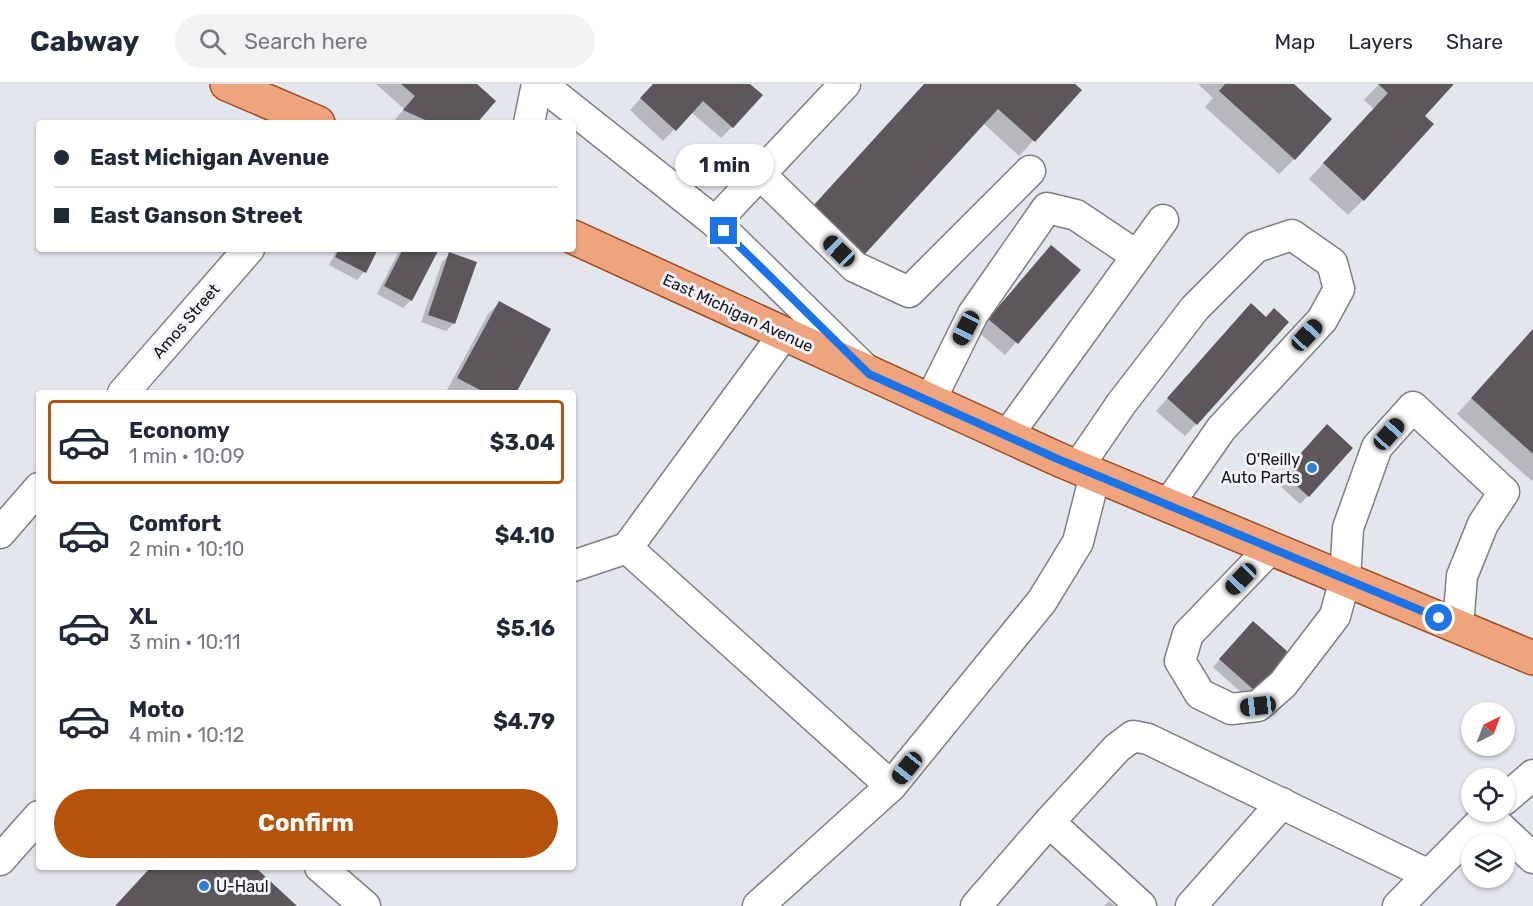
<!DOCTYPE html>
<meta charset="utf-8">
<style>
body{margin:0;font-family:Rubik,sans-serif;background:#f2f2f3;color:#1f2937;height:100vh;display:flex;flex-direction:column;font-size:22px;white-space:nowrap}
*{box-sizing:border-box;margin:0}
p{font-size:20px;color:#747a83}
.icon{flex:none;width:33px;height:33px;fill:none;stroke:currentColor;stroke-width:2;stroke-linecap:round;stroke-linejoin:round}
.map{position:relative;flex:1;overflow:hidden}
.details{position:absolute;left:36px;top:306px;width:540px;height:480px;display:flex;flex-direction:column;background:#fff;border-radius:6px;box-shadow:0 2px 4px #0004}
.details>*{flex:none}
.hud{position:absolute;left:36px;top:36px;width:540px;height:132px;border-radius:6px;box-shadow:0 2px 4px #0004;display:grid;align-content:center;height:132px;padding:0 18px;background:#fff}
.needle{width:39px;rotate:42deg}
.tools{position:absolute;left:1461px;top:618px;display:grid;gap:12px}
.tools a{display:grid;place-items:center;width:54px;height:54px;border-radius:50%;background:#fff;box-shadow:0 2px 4px #0004;font-size:30px}
.end{position:absolute;width:27px;height:27px;margin:-14px;border:8px solid #1a73e8;background:#fff;box-shadow:0 0 0 3px #fff}
.from{border-radius:50%}
.bubble{position:absolute;height:42px;border-radius:21px;background:#fff;box-shadow:0 2px 4px #0004;font-size:20px;font-weight:700;line-height:42px;text-align:center}
.car{position:absolute;width:18px;height:36px;margin:-18px -9px;border-radius:8px;box-shadow:0 0 4px 2px #0007;background:linear-gradient(#222 24%,#8ab4d8 0 40%,#222 0 76%,#8ab4d8 0 86%,#222 0)}
.hud b{display:flex;align-items:center;gap:21px;height:57px;font-size:22px}
.hud b+b{border-top:2px solid #e0e1e3}
.hud i{width:15px;height:15px;background:#1f2937}
ul{padding:10px 0 0;list-style:none}
li{display:flex;align-items:center;gap:18px;height:84px;margin:0 12px 9px;padding:0 6px;border:3px solid transparent;border-radius:6px}
li div{flex:1}
li b{display:block;font-size:22px}
li em{font-style:normal;font-weight:700}
li.selected{border-color:#b45309}
li>.icon{width:54px;height:54px;stroke-width:1.5}
.action{display:flex;gap:12px;margin-top:auto;padding:12px 18px}
.action a{flex:1;height:69px;border-radius:36px;background:#b45309;color:#fff;font-size:24px;font-weight:700;line-height:69px;text-align:center}
header{display:flex;align-items:center;gap:36px;box-sizing:border-box;height:84px;padding:0 30px;background:#fff;border-bottom:2px solid #e0e1e3}
header strong{font-size:28px}
nav{display:flex;gap:33px;margin-inline-start:auto;font-size:21px}
.search{width:420px;height:54px;background:#f2f2f3;display:flex;align-items:center;gap:15px;box-sizing:border-box;padding:0 21px;border-radius:33px;color:#747a83;font-size:22px}
.map>svg:first-child{display:block}
.shadow{fill:#0003}
.building{fill:#5d575c}
.lines{fill:none;stroke-linecap:round;stroke-linejoin:round}
.minor-casing{stroke:#7e7f86;stroke-width:33}
.major-casing{stroke:#9c4b22;stroke-width:36}
.minor{stroke:#fff;stroke-width:30}
.major{stroke:#efa47e;stroke-width:33}
.route{stroke:#1a73e8;stroke-width:8}
.poi-dot{fill:#2b81cf;stroke:#f2f3fb;stroke-width:2}
.labels{text-anchor:middle;dominant-baseline:central;stroke-width:6;stroke-linejoin:round;paint-order:stroke}
.street-label{font-size:16px;fill:#141518;stroke:#f2f3fb}
.poi-label{font-size:16px;fill:#141518;stroke:#f2f3fb;text-anchor:end}
</style>
<header>
<strong>Cabway</strong>
<div class="search"><svg class="icon" aria-label="search" viewBox="0 0 24 24"><circle cx="10" cy="10" r="6"/><path d="M15 15l6 6"/></svg>Search here</div>
<nav><a>Map</a><a>Layers</a><a>Share</a></nav>
</header>
<div class="map">
<svg width="1533" height="822" viewBox="0 0 1533 822">
<rect width="100%" height="100%" fill="#e4e6ee"/>
<!-- shadow -->
<g class="shadow">
<path d="M376,0H474L475,39H396L393,38L404,25Z"/>
<path d="M654,0H748L732,43L721,54L691,28L663,57L630,26Z"/>
<path d="M925,0H1073L1080,6L1019,72L983,39Z"/>
<path d="M1198,0H1291L1294,75L1279,90L1205,23L1213,14Z"/>
<path d="M1379,0H1452L1423,32L1363,116L1348,131L1309,95L1374,25L1364,16Z"/>
<path d="M1051,163L1079,186L1005,271L977,247Z"/>
<path d="M337,165H376L364,188L357,196L329,181Z"/>
<path d="M400,165H430L435,168L411,216L403,224L377,210Z"/>
<path d="M450,170L454,239L446,247L421,238L442,178Z"/>
<path d="M499,219L515,309H453L447,306L488,230Z"/>
<path d="M1240,233L1196,340L1185,352L1156,327Z"/>
<path d="M1533,246V395L1532,397L1457,330Z"/>
<path d="M1320,350L1308,412L1300,420L1276,398Z"/>
<path d="M1254,539V620L1213,583Z"/>
<path d="M1109,817L1115,822H1104Z"/>
</g>
<!-- building -->
<g class="building">
<path d="M401,0H477L496,17L477,39H432L403,26L415,12Z"/>
<path d="M653,0H750L763,11L733,44L703,17L676,47L640,14Z"/>
<path d="M924,0H1075L1082,6L1035,58L998,25L864,171L812,123Z"/>
<path d="M1225,0H1294L1332,35L1295,76L1219,7Z"/>
<path d="M1378,0H1454L1425,32L1434,40L1364,117L1323,79L1388,9Z"/>
<path d="M1051,161L1081,186L1018,260L988,235Z"/>
<path d="M339,165H378L366,189L335,173Z"/>
<path d="M403,165L438,167L412,217L384,202Z"/>
<path d="M449,168L477,178L455,240L428,231Z"/>
<path d="M499,217L551,245L516,309H486L457,294Z"/>
<path d="M1251,219L1266,233L1274,224L1289,238L1197,341L1167,314Z"/>
<path d="M1533,245V370L1471,314Z"/>
<path d="M1327,340L1353,364L1309,413L1283,389Z"/>
<path d="M1253,537L1297,576L1263,614L1219,575Z"/>
<path d="M151,783H255L297,822H115Z"/>
</g>
<g class="lines">
<!-- minor casing -->
<g class="minor-casing">
<g id="minor">
<path d="M541,0L715,138L863,283"/>
<path d="M529,39L537,0"/>
<path d="M760,90L855,183L909,208L1030,87"/>
<path d="M715,138L845,0"/>
<path d="M784,250L627,464L891,702L1042,517L1078,458L1095,391"/>
<path d="M123,309L249,165"/>
<path d="M930,317L973,230L1047,124L1076,131L1137,172"/>
<path d="M1007,352L1163,136"/>
<path d="M1078,383L1121,320L1195,224L1256,163L1292,151L1332,179L1339,205L1322,236L1221,345L1168,421"/>
<path d="M0,449L39,404"/>
<path d="M1271,464L1188,550L1180,577L1200,610L1231,625L1258,622L1283,600L1335,532L1345,495L1348,444L1377,363L1413,323L1504,408L1483,440L1462,492L1458,542"/>
<path d="M573,482L627,464"/>
<path d="M1504,716L1533,691"/>
<path d="M1487,731L1533,774"/>
<path d="M1049,738L1141,822"/>
<path d="M0,776L39,732"/>
<path d="M320,783L365,822"/>
<path d="M758,822L891,702"/>
<path d="M976,822L1049,738L1117,664L1133,652L1148,655L1427,790"/>
<path d="M1191,822L1282,719"/>
<path d="M1398,822L1491,728"/>
</g>
</g>
<!-- major casing -->
<g class="major-casing">
<g id="major">
<path d="M227,0L318,39"/>
<path d="M573,153L1060,376L1533,574"/>
</g>
</g>
<!-- minor -->
<use href="#minor" class="minor"/>
<!-- major -->
<use href="#major" class="major"/>
</g>
<g class="lines">
<!-- route -->
<path class="route" d="M724,147L869,290L1060,376L1439,534"/>
</g>
<!-- markers -->
<g class="poi-dot">
<circle cx="1312" cy="384" r="6"/>
<circle cx="204" cy="802" r="6"/>
</g>
<g class="labels">
<!-- street labels -->
<g class="street-label">
<text transform="translate(738 229) rotate(25)">East Michigan Avenue</text>
<text transform="translate(186 237) rotate(-49)">Amos Street</text>
</g>
<!-- poi labels -->
<g class="poi-label">
<text x="1300" y="375">O'Reilly<tspan x="1300" dy="18">Auto Parts</tspan></text>
<text x="216" y="802" text-anchor="start">U-Haul</text>
</g>
</g>
</svg>
<div class="tools">
<a><svg class="needle" viewBox="-14 -14 28 28"><path d="M0-13l5 13h-10z" fill="#e53935"/><path d="M0 13l5-13h-10z" fill="#747a83"/></svg></a>
<a><svg class="icon" aria-label="locate" viewBox="0 0 24 24"><circle cx="12" cy="12" r="6"/><path d="M12 2v4M12 18v4M2 12h4M18 12h4"/></svg></a>
<a><svg class="icon" aria-label="layers" viewBox="0 0 24 24"><path d="M12 4l9 5-9 5-9-5zM3 14l9 5 9-5"/></svg></a>
</div>
<i class="end from" style="left:1439px;top:534px"></i>
<i class="end" style="left:724px;top:147px"></i>
<div class="bubble" style="left:675px;top:60px;width:99px">1 min</div>
<i class="car" style="left:839px;top:167px;rotate:314deg"></i>
<i class="car" style="left:966px;top:244px;rotate:207deg"></i>
<i class="car" style="left:1307px;top:251px;rotate:43deg"></i>
<i class="car" style="left:1389px;top:350px;rotate:42deg"></i>
<i class="car" style="left:1241px;top:495px;rotate:224deg"></i>
<i class="car" style="left:1258px;top:622px;rotate:263deg"></i>
<i class="car" style="left:907px;top:684px;rotate:219deg"></i>
<div class="hud">
<b><i class="from"></i>East Michigan Avenue</b>
<b><i></i>East Ganson Street</b>
</div>
<section class="details">
<ul>
<li class="selected"><svg class="icon" aria-label="car" viewBox="0 0 24 24"><path d="M5 17H2v-5l4-1 3-4h7l3 4 3 1v5h-3M9 17h6M6 11h13"/><circle cx="7" cy="17" r="2"/><circle cx="17" cy="17" r="2"/></svg><div><b>Economy</b><p>1 min · 10:09</p></div><em>$3.04</em></li>
<li><svg class="icon" aria-label="car" viewBox="0 0 24 24"><path d="M5 17H2v-5l4-1 3-4h7l3 4 3 1v5h-3M9 17h6M6 11h13"/><circle cx="7" cy="17" r="2"/><circle cx="17" cy="17" r="2"/></svg><div><b>Comfort</b><p>2 min · 10:10</p></div><em>$4.10</em></li>
<li><svg class="icon" aria-label="car" viewBox="0 0 24 24"><path d="M5 17H2v-5l4-1 3-4h7l3 4 3 1v5h-3M9 17h6M6 11h13"/><circle cx="7" cy="17" r="2"/><circle cx="17" cy="17" r="2"/></svg><div><b>XL</b><p>3 min · 10:11</p></div><em>$5.16</em></li>
<li><svg class="icon" aria-label="car" viewBox="0 0 24 24"><path d="M5 17H2v-5l4-1 3-4h7l3 4 3 1v5h-3M9 17h6M6 11h13"/><circle cx="7" cy="17" r="2"/><circle cx="17" cy="17" r="2"/></svg><div><b>Moto</b><p>4 min · 10:12</p></div><em>$4.79</em></li>
</ul>
<div class="action"><a>Confirm</a></div>
</section>
</div>
